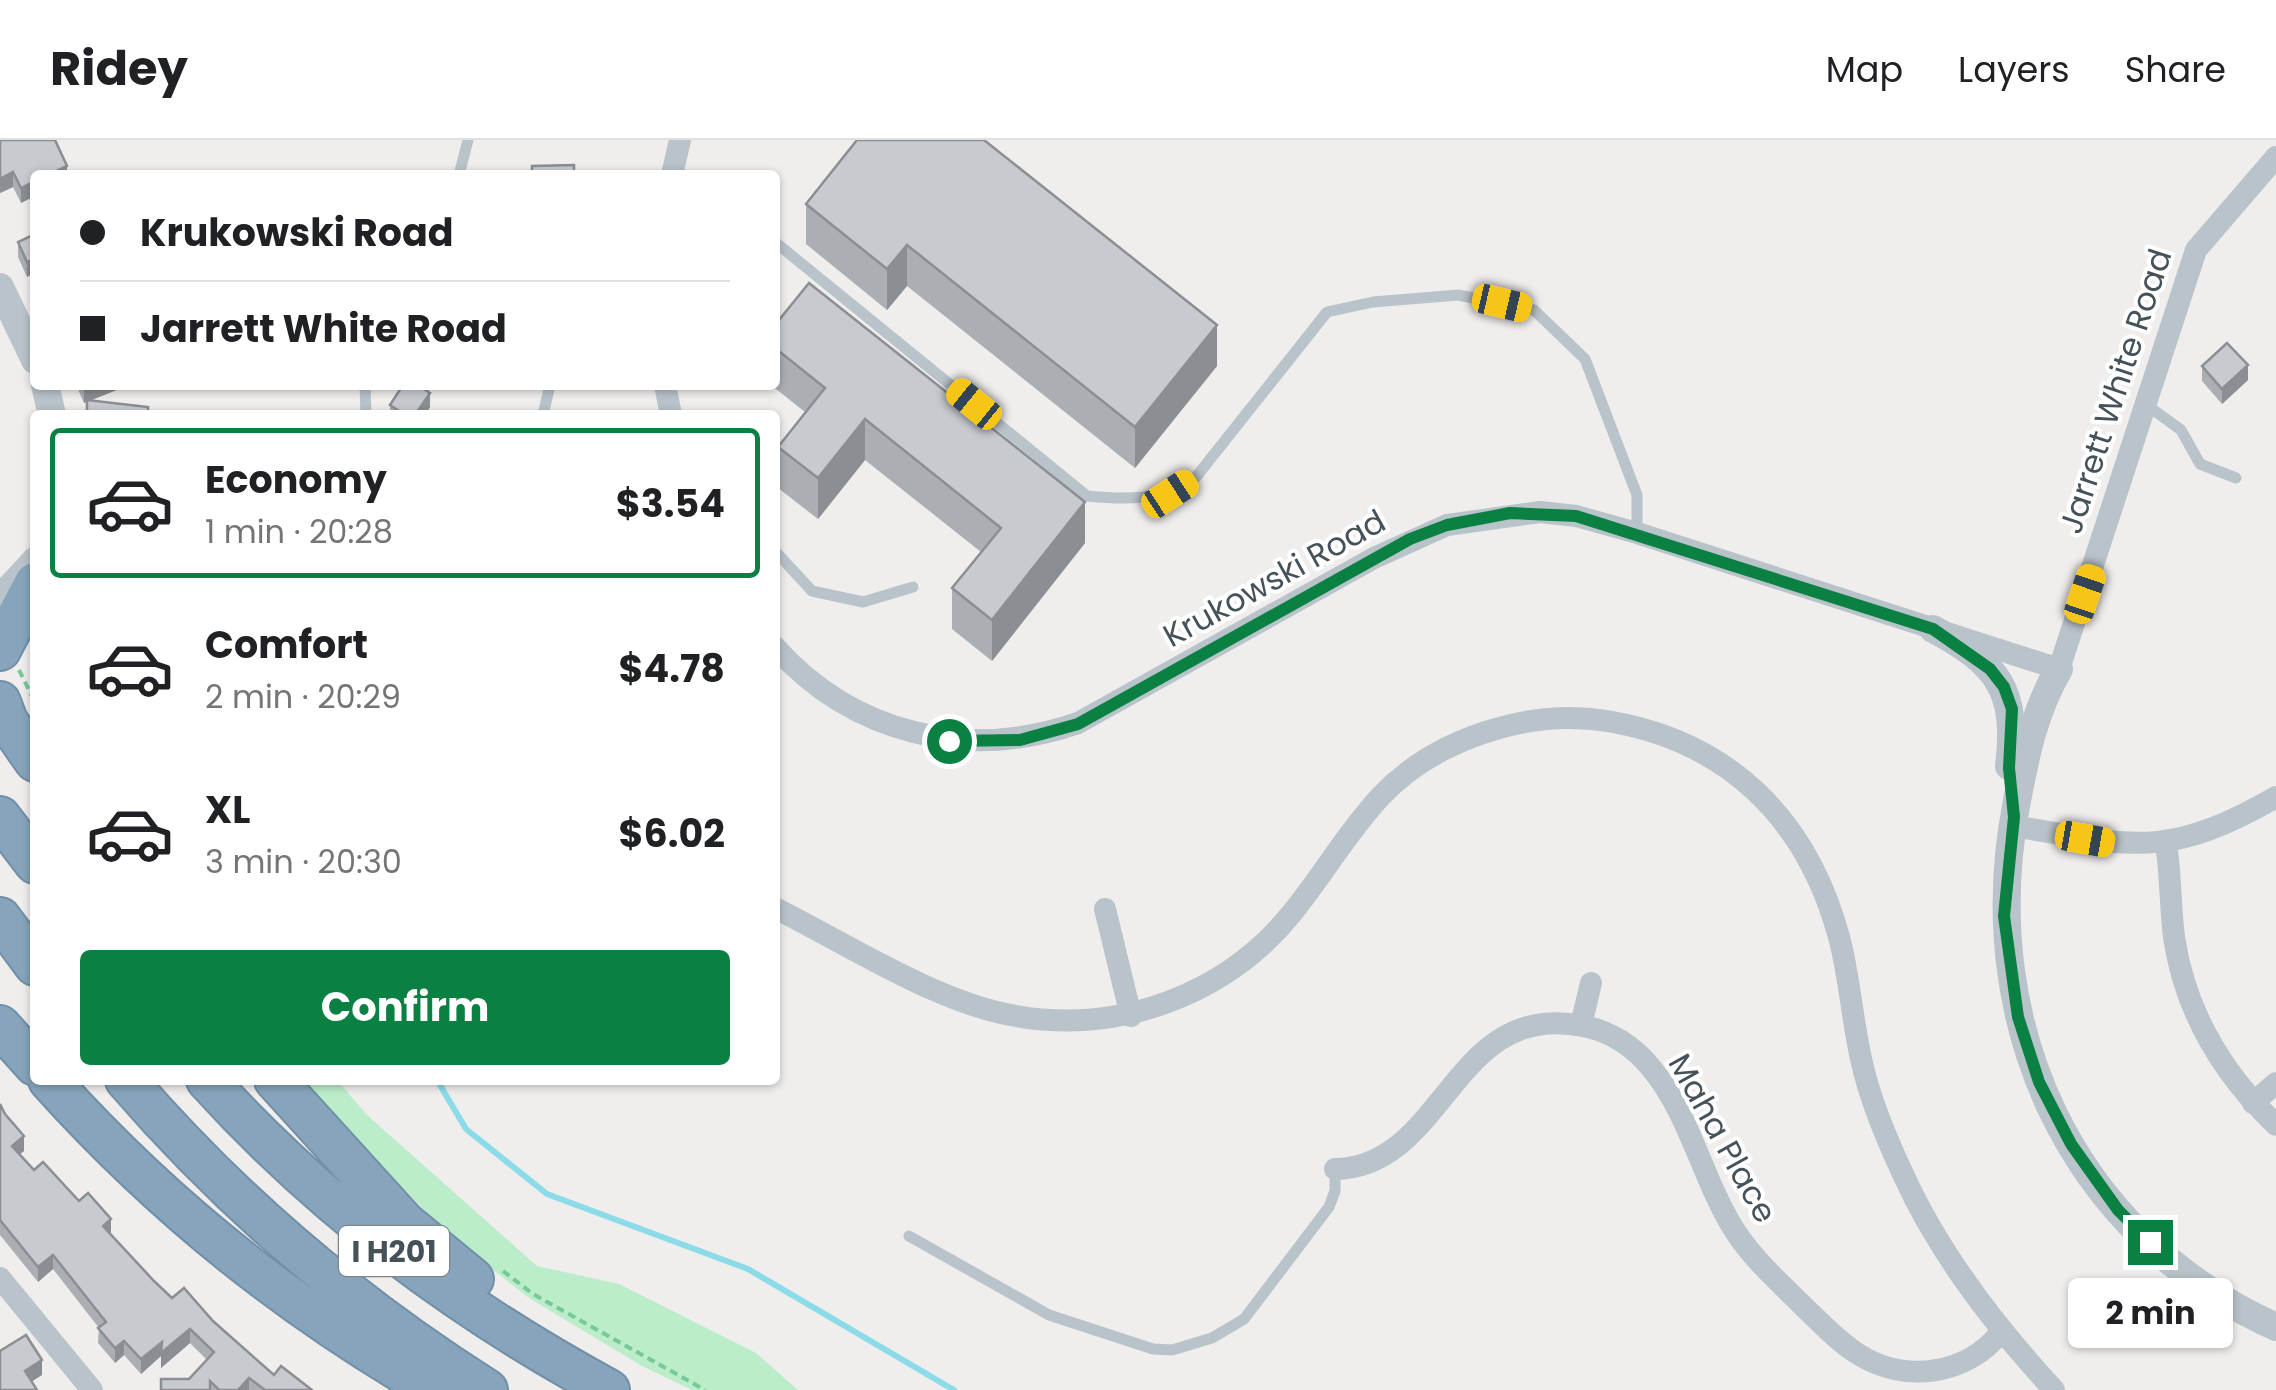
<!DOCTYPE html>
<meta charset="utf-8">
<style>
body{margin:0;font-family:Poppins,sans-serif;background:#f2f2f2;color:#202124;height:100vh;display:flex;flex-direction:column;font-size:38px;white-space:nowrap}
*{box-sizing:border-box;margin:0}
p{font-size:32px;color:#757577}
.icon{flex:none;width:55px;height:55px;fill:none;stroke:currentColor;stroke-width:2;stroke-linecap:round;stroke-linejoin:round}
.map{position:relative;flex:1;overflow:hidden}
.details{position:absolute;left:30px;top:270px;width:750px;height:675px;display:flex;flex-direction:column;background:#fff;border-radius:10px;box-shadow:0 2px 8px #0004}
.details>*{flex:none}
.hud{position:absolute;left:30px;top:30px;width:750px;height:220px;border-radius:10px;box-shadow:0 2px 8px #0004;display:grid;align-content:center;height:220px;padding:0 50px;background:#fff}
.end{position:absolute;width:45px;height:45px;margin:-22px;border:12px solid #0b8043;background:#fff;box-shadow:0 0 0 5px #fff}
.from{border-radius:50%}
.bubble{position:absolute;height:70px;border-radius:10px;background:#fff;box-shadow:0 2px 8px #0004;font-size:32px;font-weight:700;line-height:70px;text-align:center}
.car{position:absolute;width:30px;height:60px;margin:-30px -15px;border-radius:12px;box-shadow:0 0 8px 2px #0007;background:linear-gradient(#f5c518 24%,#345 0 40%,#f5c518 0 76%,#345 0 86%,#f5c518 0)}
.hud b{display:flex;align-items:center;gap:35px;height:95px;font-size:38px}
.hud b+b{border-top:2px solid #e0e0e0}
.hud i{width:25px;height:25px;background:#202124}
ul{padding:18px 0 0;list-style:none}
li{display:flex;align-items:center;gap:30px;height:150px;margin:0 20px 15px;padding:0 30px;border:5px solid transparent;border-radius:10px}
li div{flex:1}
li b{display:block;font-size:38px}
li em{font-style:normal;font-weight:700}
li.current{border-color:#0b8043}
li>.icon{width:90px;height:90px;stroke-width:1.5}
.action{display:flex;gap:20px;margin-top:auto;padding:20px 50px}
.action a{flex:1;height:115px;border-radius:10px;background:#0b8043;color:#fff;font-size:40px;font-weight:700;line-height:115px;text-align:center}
header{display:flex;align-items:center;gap:60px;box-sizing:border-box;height:140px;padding:0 50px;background:#fff;border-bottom:2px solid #e0e0e0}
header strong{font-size:48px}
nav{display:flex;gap:55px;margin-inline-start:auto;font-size:35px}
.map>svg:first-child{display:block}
.green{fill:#bcedcb}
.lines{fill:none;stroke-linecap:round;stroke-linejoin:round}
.stream{stroke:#8bdce8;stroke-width:6}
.motorway-casing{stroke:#718fa6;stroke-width:44}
.path{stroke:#76c999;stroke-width:4;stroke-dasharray:8 5;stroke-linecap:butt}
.service{stroke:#b9c3ca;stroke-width:11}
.minor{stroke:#b9c3ca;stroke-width:22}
.tertiary{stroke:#b9c3ca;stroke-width:28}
.motorway{stroke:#86a4bb;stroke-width:40}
.wall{fill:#abafb3}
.shaded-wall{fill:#8b8e92}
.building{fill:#c7cbd0;stroke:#8b8e92;stroke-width:2.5}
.route{stroke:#0b8043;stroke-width:12}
.labels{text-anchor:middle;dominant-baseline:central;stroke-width:8;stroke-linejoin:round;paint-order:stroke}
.shield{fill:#fff;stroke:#7e868c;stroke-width:2.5}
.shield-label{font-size:30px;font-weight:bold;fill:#46525a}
.street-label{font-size:32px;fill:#46525a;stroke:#fff}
</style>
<header>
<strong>Ridey</strong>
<nav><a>Map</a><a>Layers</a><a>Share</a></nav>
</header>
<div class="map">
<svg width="2276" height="1250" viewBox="0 0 2276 1250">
<rect width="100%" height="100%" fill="#f0eded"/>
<!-- green -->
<path class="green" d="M295,940H337L367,975L537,1126L619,1144L756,1213L798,1250H692L642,1226L529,1158L423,1075L425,1071Z"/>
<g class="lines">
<!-- stream -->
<path class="stream" d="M437,940L466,989L547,1054L748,1129L954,1250"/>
<!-- motorway casing -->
<g class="motorway-casing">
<g id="motorway">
<path d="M0,510L35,443"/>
<path d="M0,562L7,581L35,621"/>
<path d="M0,677L35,723"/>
<path d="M0,778L35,825"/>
<path d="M0,886L35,925"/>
<path d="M49,940C161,1065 288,1167 433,1250"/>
<path d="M126,940C231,1062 351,1164 487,1250"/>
<path d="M207,940C321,1066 459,1169 609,1250"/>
<path d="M275,940L405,1083L473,1139"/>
</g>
</g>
<!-- path -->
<g class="path">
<path d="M19,530L35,562"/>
<path d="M503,1131L533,1154L705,1250"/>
</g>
<!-- service -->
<g class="service">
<path d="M459,35L468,0"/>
<path d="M775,102L1087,356C1128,360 1160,361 1196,337L1327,172L1373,162L1458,155L1534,170L1585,219L1637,355V393"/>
<path d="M365,245L366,275"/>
<path d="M2148,266L2181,290L2200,324L2236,338"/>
<path d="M543,275L550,245"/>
<path d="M775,411L812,451L863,462L913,447"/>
<path d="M909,1096L1049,1175L1153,1209L1172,1210L1212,1198L1244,1179L1329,1067L1335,1051V1029"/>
</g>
<!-- minor -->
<g class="minor">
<path d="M672,35L680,0"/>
<path d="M665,245L671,275"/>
<path d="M775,507C854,595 968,621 1078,583L1374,418L1447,385L1540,372L1576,376L1637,393L2059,529L2196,110L2276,17"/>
<path d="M2013,686C2132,706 2166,720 2276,657"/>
<path d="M2166,704C2171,735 2170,766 2174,797C2185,872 2222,933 2276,985"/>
<path d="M775,768C847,804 937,863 1016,876C1119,894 1226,855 1292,773C1323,735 1348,691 1381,656C1435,599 1529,568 1607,581C1729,601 1807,679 1839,797C1850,838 1852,881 1862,923C1870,959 1887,1000 1903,1034C1939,1114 1995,1186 2054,1250"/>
<path d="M1105,769L1131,876"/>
<path d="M1581,885L1591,843"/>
<path d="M2253,963L2276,943"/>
<path d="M1335,1029C1446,1027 1452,859 1583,886C1610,891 1635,907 1652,929C1690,975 1703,1041 1735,1091C1753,1119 1778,1141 1801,1164C1819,1181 1837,1201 1858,1214C1905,1244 1967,1235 2001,1192"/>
<path d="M0,1138L92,1250"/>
</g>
<!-- tertiary -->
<g class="tertiary">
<path d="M0,147L35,220"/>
<path d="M45,245L52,275"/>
<path d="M0,459L35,421"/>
<path d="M1933,489C1999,524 2018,551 2009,626"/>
<path d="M2059,529C2034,571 2025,618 2016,666C1975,883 2070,1094 2276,1187"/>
</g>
<!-- motorway -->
<use href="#motorway" class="motorway"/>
</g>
<!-- wall -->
<g class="wall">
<path d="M0,0L67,35L21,63L13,47L0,53Z"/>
<path d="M806,64L1217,226L1135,328L907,146L887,170L806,104Z"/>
<path d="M35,94L27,137L18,117V102Z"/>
<path d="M775,185L1085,403L992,521L952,489V448L981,412L865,320L818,379L778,348V307L805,272L771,245H775Z"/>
<path d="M2202,226L2248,240L2222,264L2202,241Z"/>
<path d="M76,245H129L84,263Z"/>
<path d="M390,265L430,267L425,275H390Z"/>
<path d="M0,964L24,1011L20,1014L34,1030L79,1061L154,1141L172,1158L213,1181L274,1235L312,1250H161L189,1239L207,1220L190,1203L161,1228V1216L141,1234L124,1215L115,1223L98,1203L99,1188L53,1129L38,1142L0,1095Z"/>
</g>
<!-- shaded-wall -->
<g class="shaded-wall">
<path d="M67,26V35H48Z"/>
<path d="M13,32V47L0,53V39Z"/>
<path d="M35,41V56L21,63V48Z"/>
<path d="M907,105V146L887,170V129Z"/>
<path d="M35,119V133L27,137V122Z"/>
<path d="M1217,185V226L1135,328V287Z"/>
<path d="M2248,225V240L2222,264V249Z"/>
<path d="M93,245H129L84,263V249Z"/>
<path d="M430,253V267L425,275H415Z"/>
<path d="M865,279V320L818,379V338Z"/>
<path d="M1085,362V403L992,521V480Z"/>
<path d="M24,996V1011L12,1020V1006Z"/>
<path d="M111,1079V1094L103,1101V1086Z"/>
<path d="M53,1115V1129L38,1142V1127Z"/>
<path d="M190,1189V1203L161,1228V1216L141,1234V1219L162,1202Z"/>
<path d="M124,1201V1215L115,1223V1208Z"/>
<path d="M42,1220V1235L25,1246V1231Z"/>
<path d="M249,1238V1250H238Z"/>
</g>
<!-- building -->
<g class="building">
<path d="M0,0H55L67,26L48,35H35V41L21,48L13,32L0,39Z"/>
<path d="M857,0H984L1217,185L1135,287L907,105L887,129L806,64Z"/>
<path d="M574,25V35H532V26Z"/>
<path d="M35,94V119L27,122L18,102Z"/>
<path d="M809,143L1085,362L992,480L952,448L1001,388L865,279L818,338L778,307L825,248L775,208V185Z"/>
<path d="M2227,203L2248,225L2222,249L2202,226Z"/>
<path d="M403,245H418L430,253L415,275H405L390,265Z"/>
<path d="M87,260L148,267V275H87Z"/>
<path d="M0,964L5,974L24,996L12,1006L34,1030L43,1022L79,1061L88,1053L111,1079L103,1086L154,1141L172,1158L184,1148L213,1181L274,1235L281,1226L312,1250H265L249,1238L238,1250H219L210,1241V1250H161V1239H189L214,1212L190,1189L161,1213L162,1202L141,1219L124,1201L115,1208L98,1188L106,1182L53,1115L38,1127L0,1080Z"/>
<path d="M26,1195L42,1220L25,1231L37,1250H0V1211Z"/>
</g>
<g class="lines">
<!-- route -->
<path class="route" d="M949,601L1020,600L1078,584L1410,399L1447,385L1510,373L1576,376L1933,489L1990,529L2004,547L2012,569L2009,628L2014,677L2004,776L2018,877L2039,942L2071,1004L2118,1070L2150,1102"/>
</g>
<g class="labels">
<!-- shield labels -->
<rect class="shield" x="339" y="1086" width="110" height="50" rx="8"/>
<g class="shield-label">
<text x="394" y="1111">I H201</text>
</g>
<!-- street labels -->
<g class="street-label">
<text transform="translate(2115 251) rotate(-72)">Jarrett White Road</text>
<text transform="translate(1274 438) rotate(-29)">Krukowski Road</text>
<text transform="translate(1723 998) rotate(61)">Maha Place</text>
</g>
</g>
</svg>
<i class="end from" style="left:949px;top:601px"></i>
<i class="end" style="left:2150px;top:1102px"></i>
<div class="bubble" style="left:2068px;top:1138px;width:165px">2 min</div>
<i class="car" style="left:1502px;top:163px;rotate:103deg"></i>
<i class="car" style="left:974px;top:264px;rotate:309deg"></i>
<i class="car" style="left:1170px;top:354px;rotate:57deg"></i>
<i class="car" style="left:2085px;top:454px;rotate:19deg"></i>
<i class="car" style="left:2085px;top:699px;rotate:100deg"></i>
<div class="hud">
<b><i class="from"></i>Krukowski Road</b>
<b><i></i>Jarrett White Road</b>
</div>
<section class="details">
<ul>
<li class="current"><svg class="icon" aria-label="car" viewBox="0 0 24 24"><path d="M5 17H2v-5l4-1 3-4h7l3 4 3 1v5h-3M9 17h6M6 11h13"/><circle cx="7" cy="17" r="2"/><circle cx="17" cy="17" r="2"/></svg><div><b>Economy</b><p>1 min · 20:28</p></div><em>$3.54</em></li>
<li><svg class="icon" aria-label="car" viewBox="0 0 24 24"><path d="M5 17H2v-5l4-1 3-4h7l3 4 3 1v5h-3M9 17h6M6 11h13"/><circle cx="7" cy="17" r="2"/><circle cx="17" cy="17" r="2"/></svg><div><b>Comfort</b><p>2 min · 20:29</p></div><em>$4.78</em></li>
<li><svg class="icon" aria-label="car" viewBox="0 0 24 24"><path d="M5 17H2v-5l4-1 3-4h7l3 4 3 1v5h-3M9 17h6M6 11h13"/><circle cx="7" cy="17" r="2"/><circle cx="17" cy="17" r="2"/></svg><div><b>XL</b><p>3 min · 20:30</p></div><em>$6.02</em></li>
</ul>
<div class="action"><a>Confirm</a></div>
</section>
</div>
